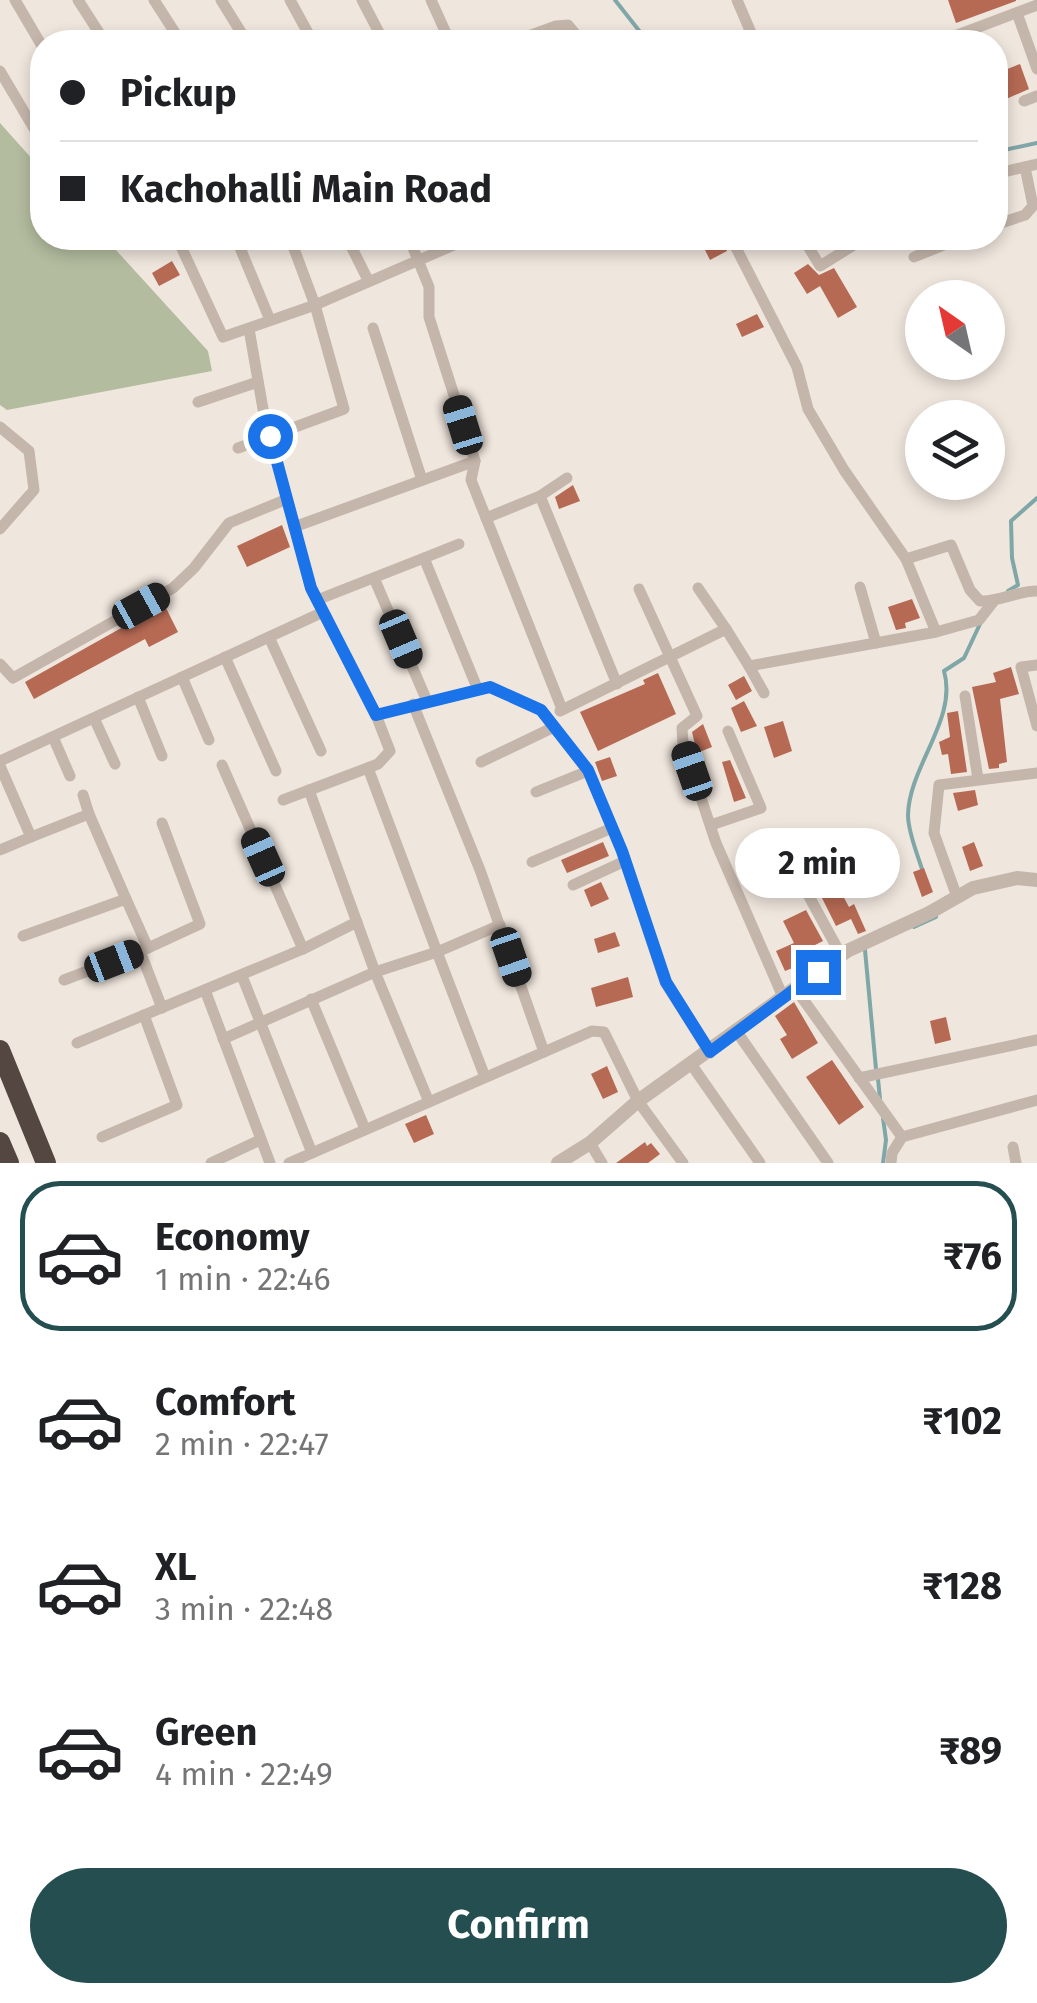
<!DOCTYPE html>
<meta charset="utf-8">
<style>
body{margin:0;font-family:"Fira Sans",sans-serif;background:#f2f2f2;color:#202124;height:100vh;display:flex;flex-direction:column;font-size:38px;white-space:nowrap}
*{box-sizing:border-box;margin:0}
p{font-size:32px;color:#757577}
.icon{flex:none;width:55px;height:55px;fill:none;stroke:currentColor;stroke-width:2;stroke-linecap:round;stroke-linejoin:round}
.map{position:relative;height:1163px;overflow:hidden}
.details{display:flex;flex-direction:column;background:#fff;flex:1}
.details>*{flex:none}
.top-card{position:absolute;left:30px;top:30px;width:978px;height:220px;border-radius:40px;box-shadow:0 5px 15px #0003;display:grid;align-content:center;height:220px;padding:0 30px;background:#fff}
.needle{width:65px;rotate:326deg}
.tools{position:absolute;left:905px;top:280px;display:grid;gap:20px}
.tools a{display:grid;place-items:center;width:100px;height:100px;border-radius:50%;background:#fff;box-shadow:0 5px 15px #0003;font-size:50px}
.end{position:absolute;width:45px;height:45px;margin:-22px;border:12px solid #1a73e8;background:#fff;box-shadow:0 0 0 5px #fff}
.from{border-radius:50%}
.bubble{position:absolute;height:70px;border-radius:35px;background:#fff;box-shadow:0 5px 15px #0003;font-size:32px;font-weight:700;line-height:70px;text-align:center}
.car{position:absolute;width:30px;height:60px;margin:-30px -15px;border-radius:12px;box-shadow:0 0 8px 2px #0007;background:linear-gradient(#222 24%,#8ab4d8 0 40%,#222 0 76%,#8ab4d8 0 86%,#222 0)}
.top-card b{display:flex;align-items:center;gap:35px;height:95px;font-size:38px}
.top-card b+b{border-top:2px solid #e0e0e0}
.top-card i{width:25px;height:25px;background:#202124}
ul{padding:18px 0 0;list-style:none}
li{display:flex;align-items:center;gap:30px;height:150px;margin:0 20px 15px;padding:0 10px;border:5px solid transparent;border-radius:40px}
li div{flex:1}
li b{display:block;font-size:38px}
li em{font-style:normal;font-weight:700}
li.active{border-color:#244e50}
li>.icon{width:90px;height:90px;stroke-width:1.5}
.button{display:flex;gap:20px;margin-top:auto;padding:20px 30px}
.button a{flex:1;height:115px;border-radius:60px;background:#244e50;color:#fff;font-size:40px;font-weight:700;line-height:115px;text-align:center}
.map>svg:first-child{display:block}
.green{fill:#b3bc9f}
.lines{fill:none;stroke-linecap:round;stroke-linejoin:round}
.stream{stroke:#80a7a8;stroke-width:4}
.building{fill:#b66a54}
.minor{stroke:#c5b6ab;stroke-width:11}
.tertiary{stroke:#c5b6ab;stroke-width:14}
.motorway{stroke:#544741;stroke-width:20}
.route{stroke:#1a73e8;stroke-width:12}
</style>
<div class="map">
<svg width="1037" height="1163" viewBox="0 0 1037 1163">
<rect width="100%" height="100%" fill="#efe6dd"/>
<!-- green -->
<path class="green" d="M0,123L42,170V238H105L208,351L212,371L7,410L0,405Z"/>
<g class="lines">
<!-- stream -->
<g class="stream">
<path d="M615,0L648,42"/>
<path d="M995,152L1037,143"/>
<path d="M1008,591L1018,585L1012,558L1011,521L1037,498"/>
<path d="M922,869C917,853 908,832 908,815C909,766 958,719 944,671L964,658L980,624"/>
<path d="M914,927L936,917"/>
<path d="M865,950L876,1069"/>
<path d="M878,1079L880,1099"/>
<path d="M883,1118L886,1140L883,1163"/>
</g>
</g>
<!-- building -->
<g class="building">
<path d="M948,0H1016V1L956,23Z"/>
<path d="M1020,64L1029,89L995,104V74Z"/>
<path d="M699,238H722L727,251L710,260Z"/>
<path d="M172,261L180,275L159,286L152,273Z"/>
<path d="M808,264L819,275L834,268L857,307L838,318L820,286L807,294L794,273Z"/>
<path d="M757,314L764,327L742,337L736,324Z"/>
<path d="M573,485L580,501L559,509L555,497Z"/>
<path d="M282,525L290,547L247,567L237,546Z"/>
<path d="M912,599L920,618L905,623L906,628L896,630L888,607Z"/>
<path d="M164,604L178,632L149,647L145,639L34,699L25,682Z"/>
<path d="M1011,667L1019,694L1000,699L1007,762L999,764V768L989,769L972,687L996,682L993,673Z"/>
<path d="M658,673L676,714L598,751L580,712L645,684L643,680Z"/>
<path d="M744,676L752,691L736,700L728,685Z"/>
<path d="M744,701L757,726L741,732L731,708Z"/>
<path d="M958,711L967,772L951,774L948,754L942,755L939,742L950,737L947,713Z"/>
<path d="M783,721L792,751L774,758L764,727Z"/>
<path d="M703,724L712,747L697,753L692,732Z"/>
<path d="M610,757L617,776L602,781L595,762Z"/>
<path d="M730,760L746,798L734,802L722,762Z"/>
<path d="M975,790L978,805L958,811L953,793Z"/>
<path d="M603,842L609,856L567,873L561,860Z"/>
<path d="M974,842L983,866L970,871L962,847Z"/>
<path d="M924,868L933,892L922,897L913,872Z"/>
<path d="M601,882L609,899L591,907L584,890Z"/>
<path d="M836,883L849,907L854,904L866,931L858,934L851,919L836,926L819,892Z"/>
<path d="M806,910L823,941L795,955L800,965L785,971L776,951L794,943L783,921Z"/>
<path d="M615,932L620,946L598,953L594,939Z"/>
<path d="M628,977L633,997L596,1007L591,988Z"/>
<path d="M794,1002L818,1043L792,1059L780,1039L787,1035L775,1016Z"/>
<path d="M946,1017L951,1040L935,1044L930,1021Z"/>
<path d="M832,1060L864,1107L839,1125L806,1077Z"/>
<path d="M607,1066L618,1092L603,1099L591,1074Z"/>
<path d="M426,1115L434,1134L414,1143L405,1124Z"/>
<path d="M645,1142L647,1146L651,1143L660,1154L648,1163H616Z"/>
</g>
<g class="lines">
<!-- minor -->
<g class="minor">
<path d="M15,0L42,46"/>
<path d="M78,0L105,42"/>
<path d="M154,0L181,42"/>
<path d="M221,0L247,42"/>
<path d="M290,0L313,42"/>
<path d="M362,0L384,42"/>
<path d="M431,0L450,42"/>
<path d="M737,0L755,42"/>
<path d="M1017,13L1037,69"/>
<path d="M512,42L556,26L568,25L582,42"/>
<path d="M939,42L1037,5"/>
<path d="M0,71L42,142"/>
<path d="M1024,101L1037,96"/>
<path d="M995,174L1037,164"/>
<path d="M995,225L1025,215L1033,206L1025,167"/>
<path d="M177,238L223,337L315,305L470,238"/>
<path d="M236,238L270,320"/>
<path d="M347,238L368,280"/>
<path d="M409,238L429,287V317L475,461L471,480L562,709"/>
<path d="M731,238L797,367L808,409L844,470L906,559L936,632"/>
<path d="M803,238L820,266L865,238"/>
<path d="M914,257L961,238"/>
<path d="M373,328L422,480"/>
<path d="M249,329L263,409L311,589L376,715L490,687L541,710L588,771L622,851L665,982L710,1053"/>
<path d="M198,402L258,382"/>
<path d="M0,427L29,451L34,490L0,529"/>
<path d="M238,448L344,409L315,305L290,238"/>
<path d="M540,496L567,478"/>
<path d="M486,518L540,496L617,684"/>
<path d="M294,527L475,461"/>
<path d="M424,558L459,544"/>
<path d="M906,559L951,545L970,590L980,601C1000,602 1016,591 1037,591"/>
<path d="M374,578L427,701"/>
<path d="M860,587L876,643"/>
<path d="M698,588L726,629"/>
<path d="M639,589L697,716L682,728L683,744L716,843L783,997"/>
<path d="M317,600L424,558L478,690"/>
<path d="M269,637L321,751"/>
<path d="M225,657L276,771"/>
<path d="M0,664L13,678L173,588L194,568L229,523L287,499"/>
<path d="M1037,665L1021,667L1037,726"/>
<path d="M749,666L764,693"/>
<path d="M182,677L209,740"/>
<path d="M965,696L978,779"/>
<path d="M138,697L162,756"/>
<path d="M560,711L726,629L749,666L936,632L979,620L993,602"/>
<path d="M94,718L115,764"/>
<path d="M53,737L70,776"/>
<path d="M0,761L321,613"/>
<path d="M481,762L554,727"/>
<path d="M0,766L31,837L0,850"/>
<path d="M309,790L375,972L429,1102"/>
<path d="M536,792L588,771"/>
<path d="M283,800L378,764L390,751L376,715"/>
<path d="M89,814L126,899"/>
<path d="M711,825L761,808L728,731"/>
<path d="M31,837L89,814L83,795"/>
<path d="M781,845L841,955"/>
<path d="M532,862L612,828"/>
<path d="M573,885L625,861"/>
<path d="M957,897L934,833L939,785L1037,773"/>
<path d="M23,936L126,899L148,948L64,980"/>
<path d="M148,948L200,924L162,823"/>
<path d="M303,949L357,922"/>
<path d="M140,951L162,1008"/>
<path d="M242,976L312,1153"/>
<path d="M795,988L902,1137L1037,1100"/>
<path d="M205,990L270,1163"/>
<path d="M311,999L365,1129"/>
<path d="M737,1032L828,1163"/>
<path d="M223,1039L375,972L437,952L368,768"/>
<path d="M77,1043L303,949L222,765"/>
<path d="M544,1052L592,1031L604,1032L638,1101L683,1163"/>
<path d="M691,1064L760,1163"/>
<path d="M485,1077L437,952L500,925"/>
<path d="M859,1078L1037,1040"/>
<path d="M102,1137L177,1105L144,1015"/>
<path d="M590,1143L602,1163"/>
<path d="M1013,1147L1016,1163"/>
<path d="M211,1163L260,1140"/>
<path d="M289,1163L544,1052L480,870L413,704"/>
<path d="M891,1163L892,1153L902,1137"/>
</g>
<!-- tertiary -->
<path class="tertiary" d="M558,1163L590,1143L638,1101L847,951L929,913L973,888L1017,878L1037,880"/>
<!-- motorway -->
<g class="motorway">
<path d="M0,1050L46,1163"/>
<path d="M0,1142L9,1163"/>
</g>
</g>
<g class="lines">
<!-- route -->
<path class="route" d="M270,436L311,588L376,715L490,687L541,710L588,770L622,851L666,982L710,1052L818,972"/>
</g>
</svg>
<div class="tools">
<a><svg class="needle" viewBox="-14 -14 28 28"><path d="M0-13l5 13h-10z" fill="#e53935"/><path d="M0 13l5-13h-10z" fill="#757577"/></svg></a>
<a><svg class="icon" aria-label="layers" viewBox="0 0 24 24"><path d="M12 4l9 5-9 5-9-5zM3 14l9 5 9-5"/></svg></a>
</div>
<i class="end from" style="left:270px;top:436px"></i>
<i class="end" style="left:818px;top:972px"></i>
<div class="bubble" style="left:735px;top:828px;width:165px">2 min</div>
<i class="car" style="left:463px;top:425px;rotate:343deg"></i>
<i class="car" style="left:141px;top:606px;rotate:61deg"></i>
<i class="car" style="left:401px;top:639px;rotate:157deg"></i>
<i class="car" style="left:692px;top:771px;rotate:341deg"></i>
<i class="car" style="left:263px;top:857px;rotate:336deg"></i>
<i class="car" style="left:511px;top:957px;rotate:161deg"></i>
<i class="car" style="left:114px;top:961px;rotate:69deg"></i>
<div class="top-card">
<b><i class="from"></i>Pickup</b>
<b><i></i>Kachohalli Main Road</b>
</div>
</div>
<section class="details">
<ul>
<li class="active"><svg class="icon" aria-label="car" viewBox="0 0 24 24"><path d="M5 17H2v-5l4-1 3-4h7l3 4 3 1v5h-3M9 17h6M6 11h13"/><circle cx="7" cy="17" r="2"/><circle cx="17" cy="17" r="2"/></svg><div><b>Economy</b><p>1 min · 22:46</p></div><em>₹76</em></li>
<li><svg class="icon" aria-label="car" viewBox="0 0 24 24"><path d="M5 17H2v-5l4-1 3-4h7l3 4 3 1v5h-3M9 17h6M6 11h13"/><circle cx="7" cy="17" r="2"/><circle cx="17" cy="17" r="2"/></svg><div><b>Comfort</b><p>2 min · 22:47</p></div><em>₹102</em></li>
<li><svg class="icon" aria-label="car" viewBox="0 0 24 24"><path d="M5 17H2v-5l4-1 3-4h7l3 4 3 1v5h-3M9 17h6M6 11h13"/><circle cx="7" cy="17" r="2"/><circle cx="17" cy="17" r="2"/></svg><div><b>XL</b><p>3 min · 22:48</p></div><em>₹128</em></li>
<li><svg class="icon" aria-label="car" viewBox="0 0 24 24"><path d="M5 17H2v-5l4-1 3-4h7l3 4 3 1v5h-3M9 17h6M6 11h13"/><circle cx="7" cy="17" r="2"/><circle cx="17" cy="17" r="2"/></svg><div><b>Green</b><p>4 min · 22:49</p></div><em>₹89</em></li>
</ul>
<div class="button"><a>Confirm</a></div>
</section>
